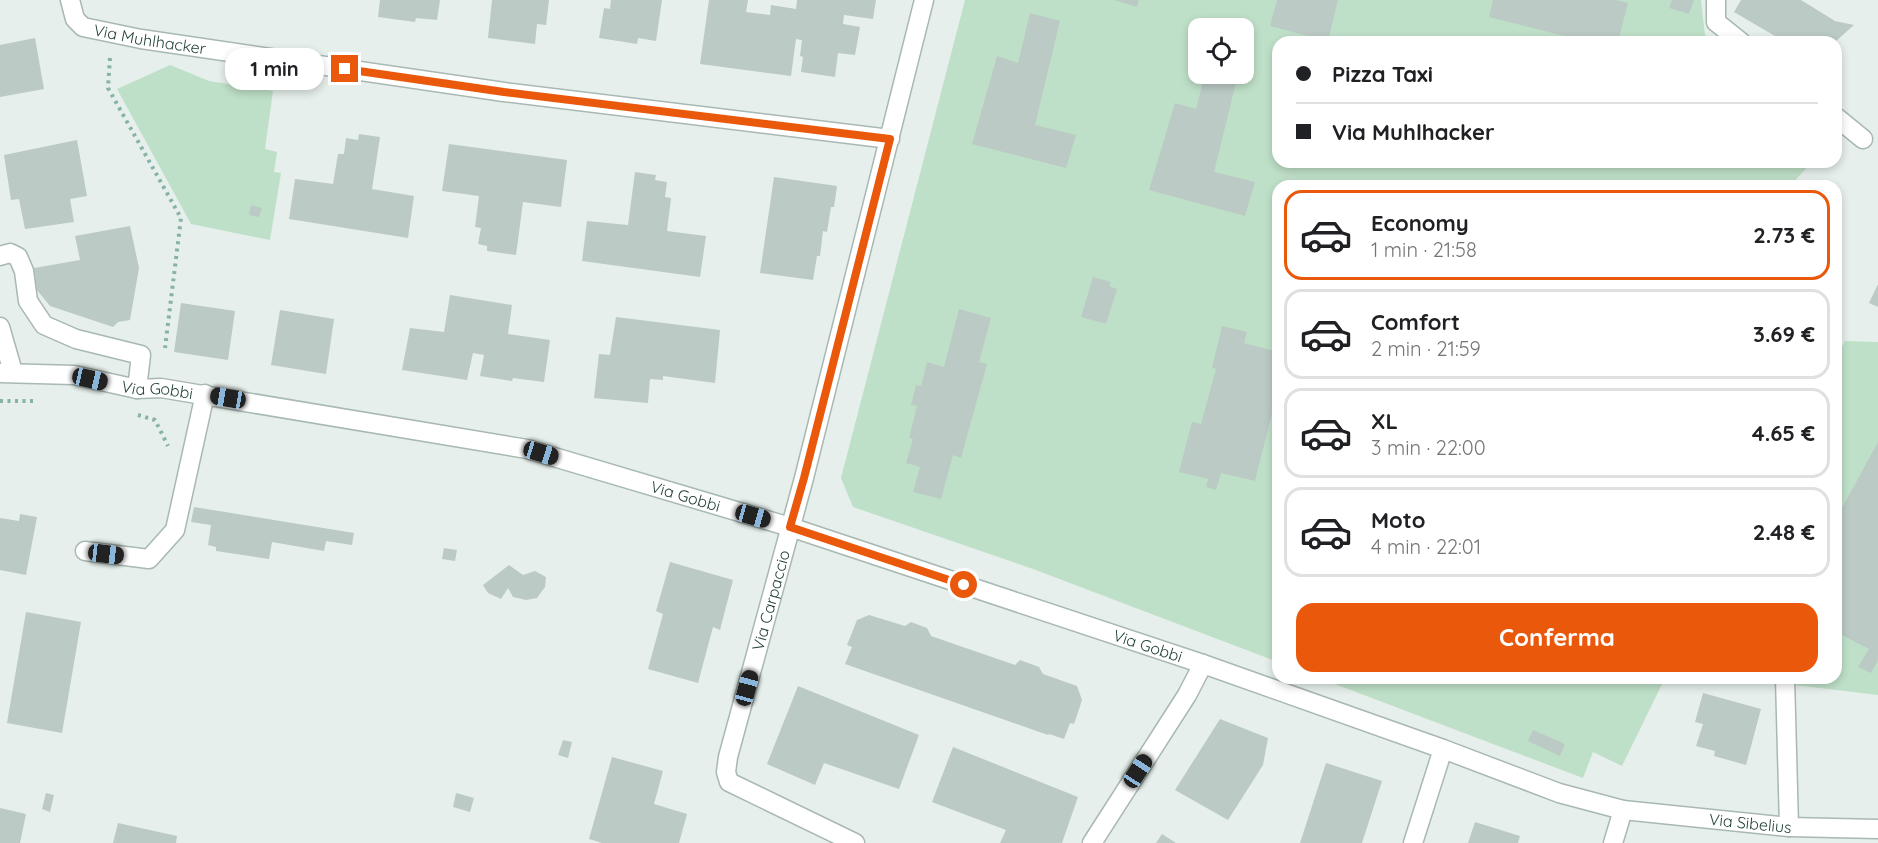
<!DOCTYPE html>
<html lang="it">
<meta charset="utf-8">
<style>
body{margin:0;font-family:Quicksand,sans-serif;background:#f2f2f2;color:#202124;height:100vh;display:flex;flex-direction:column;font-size:22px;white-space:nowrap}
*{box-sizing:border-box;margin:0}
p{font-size:20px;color:#757577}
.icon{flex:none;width:33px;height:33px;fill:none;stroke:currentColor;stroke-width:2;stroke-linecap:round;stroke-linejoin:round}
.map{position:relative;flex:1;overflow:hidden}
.drawer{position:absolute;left:1272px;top:180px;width:570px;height:504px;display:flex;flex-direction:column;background:#fff;border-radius:18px;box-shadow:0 3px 9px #0003}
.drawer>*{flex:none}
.hud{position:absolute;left:1272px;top:36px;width:570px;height:132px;border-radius:18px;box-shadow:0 3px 9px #0003;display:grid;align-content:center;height:132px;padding:0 24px;background:#fff}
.controls{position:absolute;left:1188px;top:18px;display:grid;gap:12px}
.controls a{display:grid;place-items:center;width:66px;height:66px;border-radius:12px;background:#fff;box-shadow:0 3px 9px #0003;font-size:30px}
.end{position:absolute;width:27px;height:27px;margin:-14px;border:8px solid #ea580c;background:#fff;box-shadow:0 0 0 3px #fff}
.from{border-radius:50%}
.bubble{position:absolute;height:42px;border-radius:18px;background:#fff;box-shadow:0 3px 9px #0003;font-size:20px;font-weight:800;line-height:42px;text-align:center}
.car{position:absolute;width:18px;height:36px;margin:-18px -9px;border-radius:8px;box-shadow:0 0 4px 2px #0007;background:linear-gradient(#222 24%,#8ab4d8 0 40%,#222 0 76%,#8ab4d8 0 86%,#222 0)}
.hud b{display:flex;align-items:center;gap:21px;height:57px;font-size:22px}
.hud b+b{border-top:2px solid #e0e0e0}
.hud i{width:15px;height:15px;background:#202124}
ul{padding:10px 0 0;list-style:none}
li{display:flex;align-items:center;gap:18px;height:90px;margin:0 12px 9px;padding:0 12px;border:3px solid #e0e0e0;border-radius:18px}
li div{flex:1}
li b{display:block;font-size:22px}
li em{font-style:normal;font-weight:800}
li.selected{border-color:#ea580c}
li>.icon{width:54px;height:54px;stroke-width:1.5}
.cta{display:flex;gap:12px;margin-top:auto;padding:12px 24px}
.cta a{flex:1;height:69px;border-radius:18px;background:#ea580c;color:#fff;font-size:24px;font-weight:800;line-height:69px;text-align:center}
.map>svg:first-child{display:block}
.green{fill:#bfe0c8;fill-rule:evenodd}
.building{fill:#bbcac4}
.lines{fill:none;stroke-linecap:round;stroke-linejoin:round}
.minor-casing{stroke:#a8b8b2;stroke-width:21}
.path{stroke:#86b3a5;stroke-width:4;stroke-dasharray:3 4.5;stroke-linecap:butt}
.minor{stroke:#fff;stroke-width:18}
.route{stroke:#ea580c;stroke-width:8}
.labels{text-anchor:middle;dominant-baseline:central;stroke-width:5;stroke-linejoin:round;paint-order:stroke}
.street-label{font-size:16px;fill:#24423a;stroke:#f7fbf9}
</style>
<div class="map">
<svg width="1878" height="843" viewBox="0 0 1878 843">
<rect width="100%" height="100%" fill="#e6efeb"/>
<!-- green -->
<g class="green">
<path d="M965,0H1701L1705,35L1715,42H1278V162H1812L1790,186H1278V662L1033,569L853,507L841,478ZM1198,28H1244V74H1198Z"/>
<path d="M170,65L209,81L273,91L265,149L277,152L274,172L281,173L270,240L191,224L117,89Z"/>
<path d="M1845,341L1878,342V695L1736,678H1836V359Z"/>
<path d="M1319,678H1665L1622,766L1593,752L1583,778Z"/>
</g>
<!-- building -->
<g class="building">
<path d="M380,0H440L437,20L416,18L415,22L378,17Z"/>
<path d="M492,0H549L546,25L537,24L535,44L488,38Z"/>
<path d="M611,0H662L656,41L638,38L637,44L599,38L604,8L610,9Z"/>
<path d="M709,0H748L746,12L770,15L771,5L796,9L797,0H876L873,19L844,15L843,24L860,27L855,55L838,53L835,77L801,72L803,57L800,56L802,40L796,39L791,76L700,64Z"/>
<path d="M1114,0H1139L1137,7Z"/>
<path d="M1277,0H1338L1328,41L1270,26Z"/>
<path d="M1493,0H1616L1628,3L1618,42H1588L1489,17Z"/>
<path d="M1672,0H1694L1689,14L1669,8Z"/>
<path d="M1741,0H1801L1835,21L1854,25L1835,42H1785L1734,12Z"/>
<path d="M1030,13L1060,21L1035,125L1076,135L1066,168L972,144L997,56L1018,63Z"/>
<path d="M35,38L44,89L0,97V45Z"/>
<path d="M1205,74H1238L1214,172L1255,182L1245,216L1149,190L1175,103L1196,109Z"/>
<path d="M359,134L380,137L372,189L414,196L408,238L289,219L295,179L333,184L338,154H344L346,138L358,140Z"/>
<path d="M77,140L87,196L70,199L74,222L25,229L19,199L11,200L4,155Z"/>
<path d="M449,144L567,160L561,207L523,202L516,255L487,251V246L478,244L481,228L475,227L479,196L442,191Z"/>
<path d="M635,172L656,175L655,180L667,182L665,197L671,198L667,231L706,236L700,277L582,261L587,221L628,225Z"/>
<path d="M774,177L837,186L834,207H831L827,232L823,231L820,256H817L813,280L760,273Z"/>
<path d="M251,205L262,208L259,217L249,215Z"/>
<path d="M130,226L139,268L130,320L118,322L113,327L50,306L37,290L34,268L80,260L75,236Z"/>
<path d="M1093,277L1111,282L1109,286L1117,289L1106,324L1081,317Z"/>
<path d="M1878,284V307L1869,303Z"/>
<path d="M450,295L512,305L508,334L550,340L544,382L513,378L512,381L480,376L484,355L473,353L467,380L402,370L410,328L444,332Z"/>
<path d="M181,303L235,311L228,360L174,352Z"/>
<path d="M959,309L991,318L979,362L987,364L961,458L953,455L941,499L913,492L920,467L906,463L913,439L909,438L917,406L911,405L916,385L921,386L927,362L944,367Z"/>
<path d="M280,310L334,319L326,374L271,365Z"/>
<path d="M616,317L720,330L715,383L663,376V380L650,379L648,403L594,398L599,354L610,355Z"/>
<path d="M1222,326L1247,332L1244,343L1278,352V390L1255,481L1221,473L1216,490L1206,487L1208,479L1179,472L1192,422L1201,424L1216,369L1212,368Z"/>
<path d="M1878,442V660L1871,673L1858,667L1869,649L1836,632V519Z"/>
<path d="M194,507L354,533L352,545L326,541L324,551L272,542L269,559L216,551V547L208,545L211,525L191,522Z"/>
<path d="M20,514L37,517L26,575L0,570V518L19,521Z"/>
<path d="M444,548L457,550L455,561L442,559Z"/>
<path d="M670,562L733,580L720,630L713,627L698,683L648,669L663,614L656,611Z"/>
<path d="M509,565L523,575L535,571L546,577L545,587L537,598L526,600L513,597L508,588L501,599L488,593L483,585Z"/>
<path d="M26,612L81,622L62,733L7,723Z"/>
<path d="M869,615L905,626L911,622L927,628L931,636L1015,665L1020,660L1039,667L1043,674L1077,686L1082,700L1074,724L1070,723L1064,739L1049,734L1048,735L845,664L852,647L847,645L857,620Z"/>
<path d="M798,686L919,735L899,789L824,763L815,785L767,764Z"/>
<path d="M1703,693L1761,709L1746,765L1714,756L1715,751L1696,746L1703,724L1695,722Z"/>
<path d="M1220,719L1268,738L1263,765L1228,820L1175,790Z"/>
<path d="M1533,730L1565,744L1560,756L1528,741Z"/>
<path d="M563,740L572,742L568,758L558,755Z"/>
<path d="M953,747L1078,797L1062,843H1000L1006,830L932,802Z"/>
<path d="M612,757L663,771L654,804L687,814L679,843H602L589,839Z"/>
<path d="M1326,763L1382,781L1362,843H1300Z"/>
<path d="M46,793L54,795L50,812L42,809Z"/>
<path d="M456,793L474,798L470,812L453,807Z"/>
<path d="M0,808L26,814L20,843H0Z"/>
<path d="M1475,822L1520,836L1518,843H1468Z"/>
<path d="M118,823L177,836L176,843H113Z"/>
<path d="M1162,834L1176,843H1156Z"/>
</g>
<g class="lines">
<!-- minor casing -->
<g class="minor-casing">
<g id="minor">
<path id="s1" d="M70,0L75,19L83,27L141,39L504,92L890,139"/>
<path d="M1716,0V22L1741,42"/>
<path d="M1836,117L1863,139"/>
<path d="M0,256L10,253L18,257L24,271L28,301L44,325L76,339L141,355L137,389"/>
<path d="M0,327L13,372"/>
<path id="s2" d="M0,373L74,375L137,389L161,388L527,449L790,527L1203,664L1443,749L1559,793L1623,810L1789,827L1878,829"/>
<path d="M85,551L149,559L175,530L205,394"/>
<path d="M1785,678L1789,827"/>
<path id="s3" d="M855,843L729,782L726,772L728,757L804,478L924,0"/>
<path d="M1092,843L1187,695L1203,664"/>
<path d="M1413,843L1443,749"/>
<path d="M1613,843L1623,810"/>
</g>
</g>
<!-- path -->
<g class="path">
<path d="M110,58L108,88L181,218L165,348"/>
<path d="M0,401H34"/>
<path d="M138,415L155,420L168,446"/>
</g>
<!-- minor -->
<use href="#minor" class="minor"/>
</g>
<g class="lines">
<!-- route -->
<path class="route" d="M345,69L504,92L890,139L804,478L790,527L964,585"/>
</g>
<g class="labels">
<!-- street labels -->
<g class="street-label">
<text stroke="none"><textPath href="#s1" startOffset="99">Via Muhlhacker</textPath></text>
<text stroke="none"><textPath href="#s2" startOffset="159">Via Gobbi</textPath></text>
<text stroke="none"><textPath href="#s2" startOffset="699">Via Gobbi</textPath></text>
<text stroke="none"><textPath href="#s3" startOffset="328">Via Carpaccio</textPath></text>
<text stroke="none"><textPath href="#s2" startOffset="1185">Via Gobbi</textPath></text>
<text stroke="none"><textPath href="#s2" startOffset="1816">Via Sibelius</textPath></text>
</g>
</g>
</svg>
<div class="controls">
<a><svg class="icon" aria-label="locate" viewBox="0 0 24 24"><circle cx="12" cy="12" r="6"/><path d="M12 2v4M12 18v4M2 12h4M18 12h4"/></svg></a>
</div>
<i class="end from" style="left:964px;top:585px"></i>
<i class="end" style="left:345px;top:69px"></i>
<div class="bubble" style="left:225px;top:48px;width:99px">1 min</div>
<i class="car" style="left:90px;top:379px;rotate:103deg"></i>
<i class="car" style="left:228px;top:398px;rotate:280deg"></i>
<i class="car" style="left:541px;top:453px;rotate:107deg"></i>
<i class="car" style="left:753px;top:516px;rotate:106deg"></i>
<i class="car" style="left:106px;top:554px;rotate:97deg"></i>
<i class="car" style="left:747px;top:688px;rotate:15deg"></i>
<i class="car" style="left:1138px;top:771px;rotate:33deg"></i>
<div class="hud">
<b><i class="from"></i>Pizza Taxi</b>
<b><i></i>Via Muhlhacker</b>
</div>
<section class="drawer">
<ul>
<li class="selected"><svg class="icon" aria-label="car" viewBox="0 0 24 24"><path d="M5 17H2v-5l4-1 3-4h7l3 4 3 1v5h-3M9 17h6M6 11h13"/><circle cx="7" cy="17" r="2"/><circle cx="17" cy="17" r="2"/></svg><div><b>Economy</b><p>1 min · 21:58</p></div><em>2.73 €</em></li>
<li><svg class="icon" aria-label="car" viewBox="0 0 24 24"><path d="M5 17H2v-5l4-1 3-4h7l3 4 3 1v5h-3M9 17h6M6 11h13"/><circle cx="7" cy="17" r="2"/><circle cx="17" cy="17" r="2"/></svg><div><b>Comfort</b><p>2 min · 21:59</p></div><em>3.69 €</em></li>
<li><svg class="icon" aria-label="car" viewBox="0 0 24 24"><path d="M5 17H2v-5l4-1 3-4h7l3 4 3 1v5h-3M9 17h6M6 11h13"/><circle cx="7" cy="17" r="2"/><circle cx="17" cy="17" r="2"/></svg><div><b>XL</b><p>3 min · 22:00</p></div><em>4.65 €</em></li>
<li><svg class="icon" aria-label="car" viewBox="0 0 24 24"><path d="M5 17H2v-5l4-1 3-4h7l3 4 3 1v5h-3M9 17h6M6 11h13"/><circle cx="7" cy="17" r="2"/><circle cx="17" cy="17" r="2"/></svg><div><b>Moto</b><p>4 min · 22:01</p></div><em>2.48 €</em></li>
</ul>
<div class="cta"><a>Conferma</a></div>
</section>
</div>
